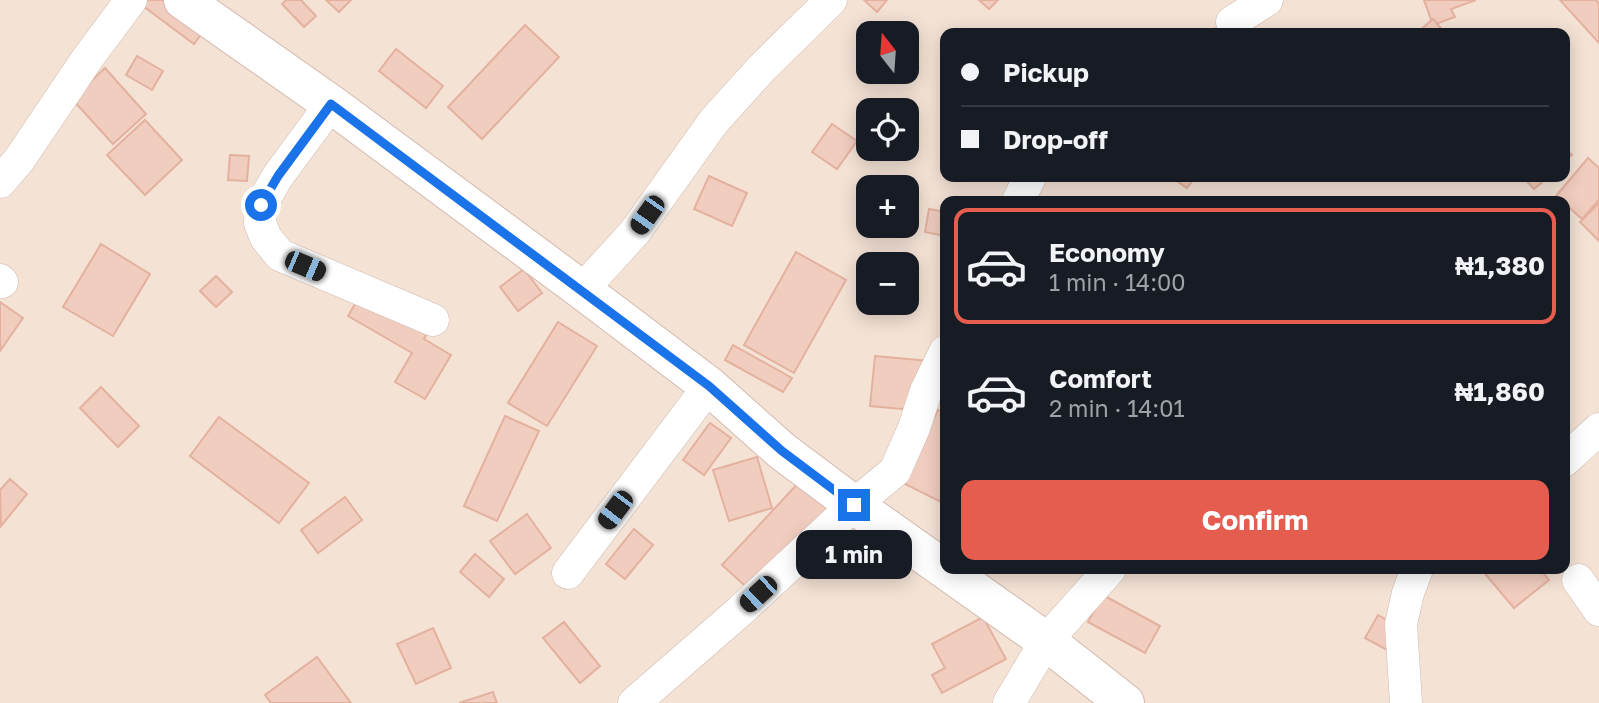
<!DOCTYPE html>
<meta charset="utf-8">
<style>
body{margin:0;font-family:"Golos Text",sans-serif;background:#242831;color:#f1f3f6;height:100vh;display:flex;flex-direction:column;font-size:26px;white-space:nowrap}
*{box-sizing:border-box;margin:0}
p{font-size:23px;color:#9ea1a6}
.icon{flex:none;width:38px;height:38px;fill:none;stroke:currentColor;stroke-width:2;stroke-linecap:round;stroke-linejoin:round}
.map{position:relative;flex:1;overflow:hidden}
.sheet{position:absolute;left:940px;top:196px;width:630px;height:378px;display:flex;flex-direction:column;background:#171b24;border-radius:14px;box-shadow:0 4px 18px #0003}
.sheet>*{flex:none}
.guide{position:absolute;left:940px;top:28px;width:630px;height:154px;border-radius:14px;box-shadow:0 4px 18px #0003;display:grid;align-content:center;height:154px;padding:0 21px;background:#171b24}
.needle{width:46px;rotate:343deg}
.buttons{position:absolute;left:856px;top:21px;display:grid;gap:14px}
.buttons a{display:grid;place-items:center;width:63px;height:63px;border-radius:14px;background:#171b24;box-shadow:0 4px 18px #0003;font-size:35px}
.end{position:absolute;width:32px;height:32px;margin:-16px;border:9px solid #1a73e8;background:#fff;box-shadow:0 0 0 4px #fff}
.from{border-radius:50%}
.bubble{position:absolute;height:49px;border-radius:14px;background:#171b24;box-shadow:0 4px 18px #0003;font-size:23px;font-weight:700;line-height:49px;text-align:center}
.car{position:absolute;width:21px;height:42px;margin:-21px -10px;border-radius:9px;box-shadow:0 0 5px 2px #0007;background:linear-gradient(#222 24%,#8ab4d8 0 40%,#222 0 76%,#8ab4d8 0 86%,#222 0)}
.guide b{display:flex;align-items:center;gap:24px;height:66px;font-size:26px}
.guide b+b{border-top:2px solid #363941}
.guide i{width:18px;height:18px;background:#f1f3f6}
ul{padding:12px 0 0;list-style:none}
li{display:flex;align-items:center;gap:21px;height:116px;margin:0 14px 10px;padding:0 7px;border:4px solid transparent;border-radius:14px}
li div{flex:1}
li b{display:block;font-size:26px}
li em{font-style:normal;font-weight:700}
li.selected{border-color:#e45d4e}
li>.icon{width:63px;height:63px;stroke-width:1.5}
.action{display:flex;gap:14px;margin-top:auto;padding:14px 21px}
.action a{flex:1;height:80px;border-radius:14px;background:#e45d4e;color:#fff;font-size:28px;font-weight:700;line-height:80px;text-align:center}
.map>svg:first-child{display:block}
.residential{fill:#f4e2d5;fill-rule:evenodd}
.building{fill:#f1cdbf;stroke:#e4b19f;stroke-width:2}
.lines{fill:none;stroke-linecap:round;stroke-linejoin:round}
.street-casing{stroke:#d0baaf;stroke-width:33}
.secondary-casing{stroke:#d3b9ad;stroke-width:40}
.street{stroke:#fff;stroke-width:32}
.secondary{stroke:#fff;stroke-width:38}
.route{stroke:#1a73e8;stroke-width:9}
</style>
<div class="map">
<svg width="1599" height="703" viewBox="0 0 1599 703">
<rect width="100%" height="100%" fill="#fcf1e7"/>
<!-- residential -->
<path class="residential" d="M0,0H1599V703H0ZM868,33H906V72H868ZM945,33H1564V177H945ZM868,110H906V149H868ZM868,187H906V226H868ZM945,201H1564V569H945ZM868,264H906V303H868Z"/>
<!-- building -->
<g class="building">
<path d="M147,0H174L208,25L194,44L143,6Z"/>
<path d="M286,0H301L316,16L304,27L282,4Z"/>
<path d="M326,0H351L339,12Z"/>
<path d="M864,0H887L877,12Z"/>
<path d="M979,0H998L989,9Z"/>
<path d="M1424,0H1476L1451,9L1455,17L1433,25Z"/>
<path d="M1560,0H1596L1599,4V43Z"/>
<path d="M1433,19L1445,33H1417Z"/>
<path d="M1228,24L1231,33H1202Z"/>
<path d="M525,25L559,57L482,139L448,107Z"/>
<path d="M396,49L443,86L426,108L379,71Z"/>
<path d="M137,56L163,71L152,90L126,75Z"/>
<path d="M105,68L146,114L113,144L72,99Z"/>
<path d="M145,120L182,160L145,195L107,155Z"/>
<path d="M832,124L857,141L837,169L812,152Z"/>
<path d="M1564,147L1572,155L1564,161Z"/>
<path d="M230,155L249,156L247,181L228,180Z"/>
<path d="M1588,158L1599,168V200L1582,219L1564,203V201H1562L1556,196Z"/>
<path d="M709,176L747,193L732,226L694,209Z"/>
<path d="M1171,177H1195L1187,188Z"/>
<path d="M1523,177H1548L1534,189Z"/>
<path d="M1599,203V241L1580,222Z"/>
<path d="M929,209L945,212V236L925,232Z"/>
<path d="M101,244L150,274L113,336L63,307Z"/>
<path d="M796,252L846,280L794,373L744,345Z"/>
<path d="M524,269L542,293L518,311L500,287Z"/>
<path d="M216,276L232,292L216,307L200,291Z"/>
<path d="M370,278L437,316L424,339L451,355L425,399L395,382L412,353L348,316Z"/>
<path d="M0,302L23,318L0,351Z"/>
<path d="M558,322L597,346L547,426L508,403Z"/>
<path d="M733,345L792,378L783,392L725,360Z"/>
<path d="M875,356L929,361L924,411L870,406Z"/>
<path d="M101,387L139,426L118,447L80,408Z"/>
<path d="M938,410L945,414V504L901,482Z"/>
<path d="M505,416L539,431L497,521L464,506Z"/>
<path d="M219,417L309,483L279,523L190,456Z"/>
<path d="M710,423L731,438L704,475L683,460Z"/>
<path d="M757,457L772,508L729,521L713,470Z"/>
<path d="M10,479L27,494L1,526L0,490Z"/>
<path d="M802,479L832,505L752,592L722,565Z"/>
<path d="M345,497L362,520L318,553L301,530Z"/>
<path d="M527,514L551,548L515,574L490,541Z"/>
<path d="M634,529L653,545L625,579L606,564Z"/>
<path d="M475,554L504,579L489,597L460,572Z"/>
<path d="M1481,569H1540L1549,580L1514,608Z"/>
<path d="M1103,595L1160,626L1145,653L1088,622Z"/>
<path d="M1378,615L1401,628L1389,651L1365,638Z"/>
<path d="M983,617L1006,659L942,693L932,675L945,668L932,644Z"/>
<path d="M564,622L600,666L580,683L543,638Z"/>
<path d="M433,628L451,668L416,684L397,644Z"/>
<path d="M317,657L351,703H271L265,695Z"/>
<path d="M493,692L497,703H459Z"/>
</g>
<g class="lines">
<!-- street casing -->
<g class="street-casing">
<g id="street">
<path d="M1232,22L1267,0"/>
<path d="M331,104L278,176L261,205L260,223L266,238L280,255L433,320"/>
<path d="M0,182L19,160L87,59L131,0"/>
<path d="M1018,201L1030,177"/>
<path d="M0,280L2,282"/>
<path d="M582,290L634,233L714,121L761,69L831,0"/>
<path d="M1564,461L1599,429"/>
<path d="M568,573L709,386"/>
<path d="M1578,580L1599,610"/>
<path d="M634,703L739,612L854,505L895,471L914,428L926,391L945,352"/>
<path d="M1009,703L1046,641L1110,569"/>
<path d="M1406,703L1401,624L1408,593L1417,569"/>
</g>
</g>
<!-- secondary casing -->
<g class="secondary-casing">
<path id="secondary" d="M183,0L331,104L582,290L709,386L782,451L854,505L1046,641L1125,703"/>
</g>
<!-- street -->
<use href="#street" class="street"/>
<!-- secondary -->
<use href="#secondary" class="secondary"/>
</g>
<g class="lines">
<!-- route -->
<path class="route" d="M261,205L278,176L331,104L709,386L782,451L854,505"/>
</g>
</svg>
<div class="buttons">
<a><svg class="needle" viewBox="-14 -14 28 28"><path d="M0-13l5 13h-10z" fill="#e53935"/><path d="M0 13l5-13h-10z" fill="#9ea1a6"/></svg></a>
<a><svg class="icon" aria-label="locate" viewBox="0 0 24 24"><circle cx="12" cy="12" r="6"/><path d="M12 2v4M12 18v4M2 12h4M18 12h4"/></svg></a>
<a>+</a>
<a>−</a>
</div>
<i class="end from" style="left:261px;top:205px"></i>
<i class="end" style="left:854px;top:505px"></i>
<div class="bubble" style="left:796px;top:530px;width:116px">1 min</div>
<i class="car" style="left:647px;top:215px;rotate:215deg"></i>
<i class="car" style="left:305px;top:266px;rotate:113deg"></i>
<i class="car" style="left:615px;top:510px;rotate:217deg"></i>
<i class="car" style="left:758px;top:594px;rotate:227deg"></i>
<div class="guide">
<b><i class="from"></i>Pickup</b>
<b><i></i>Drop-off</b>
</div>
<section class="sheet">
<ul>
<li class="selected"><svg class="icon" aria-label="car" viewBox="0 0 24 24"><path d="M5 17H2v-5l4-1 3-4h7l3 4 3 1v5h-3M9 17h6M6 11h13"/><circle cx="7" cy="17" r="2"/><circle cx="17" cy="17" r="2"/></svg><div><b>Economy</b><p>1 min · 14:00</p></div><em>₦1,380</em></li>
<li><svg class="icon" aria-label="car" viewBox="0 0 24 24"><path d="M5 17H2v-5l4-1 3-4h7l3 4 3 1v5h-3M9 17h6M6 11h13"/><circle cx="7" cy="17" r="2"/><circle cx="17" cy="17" r="2"/></svg><div><b>Comfort</b><p>2 min · 14:01</p></div><em>₦1,860</em></li>
</ul>
<div class="action"><a>Confirm</a></div>
</section>
</div>
